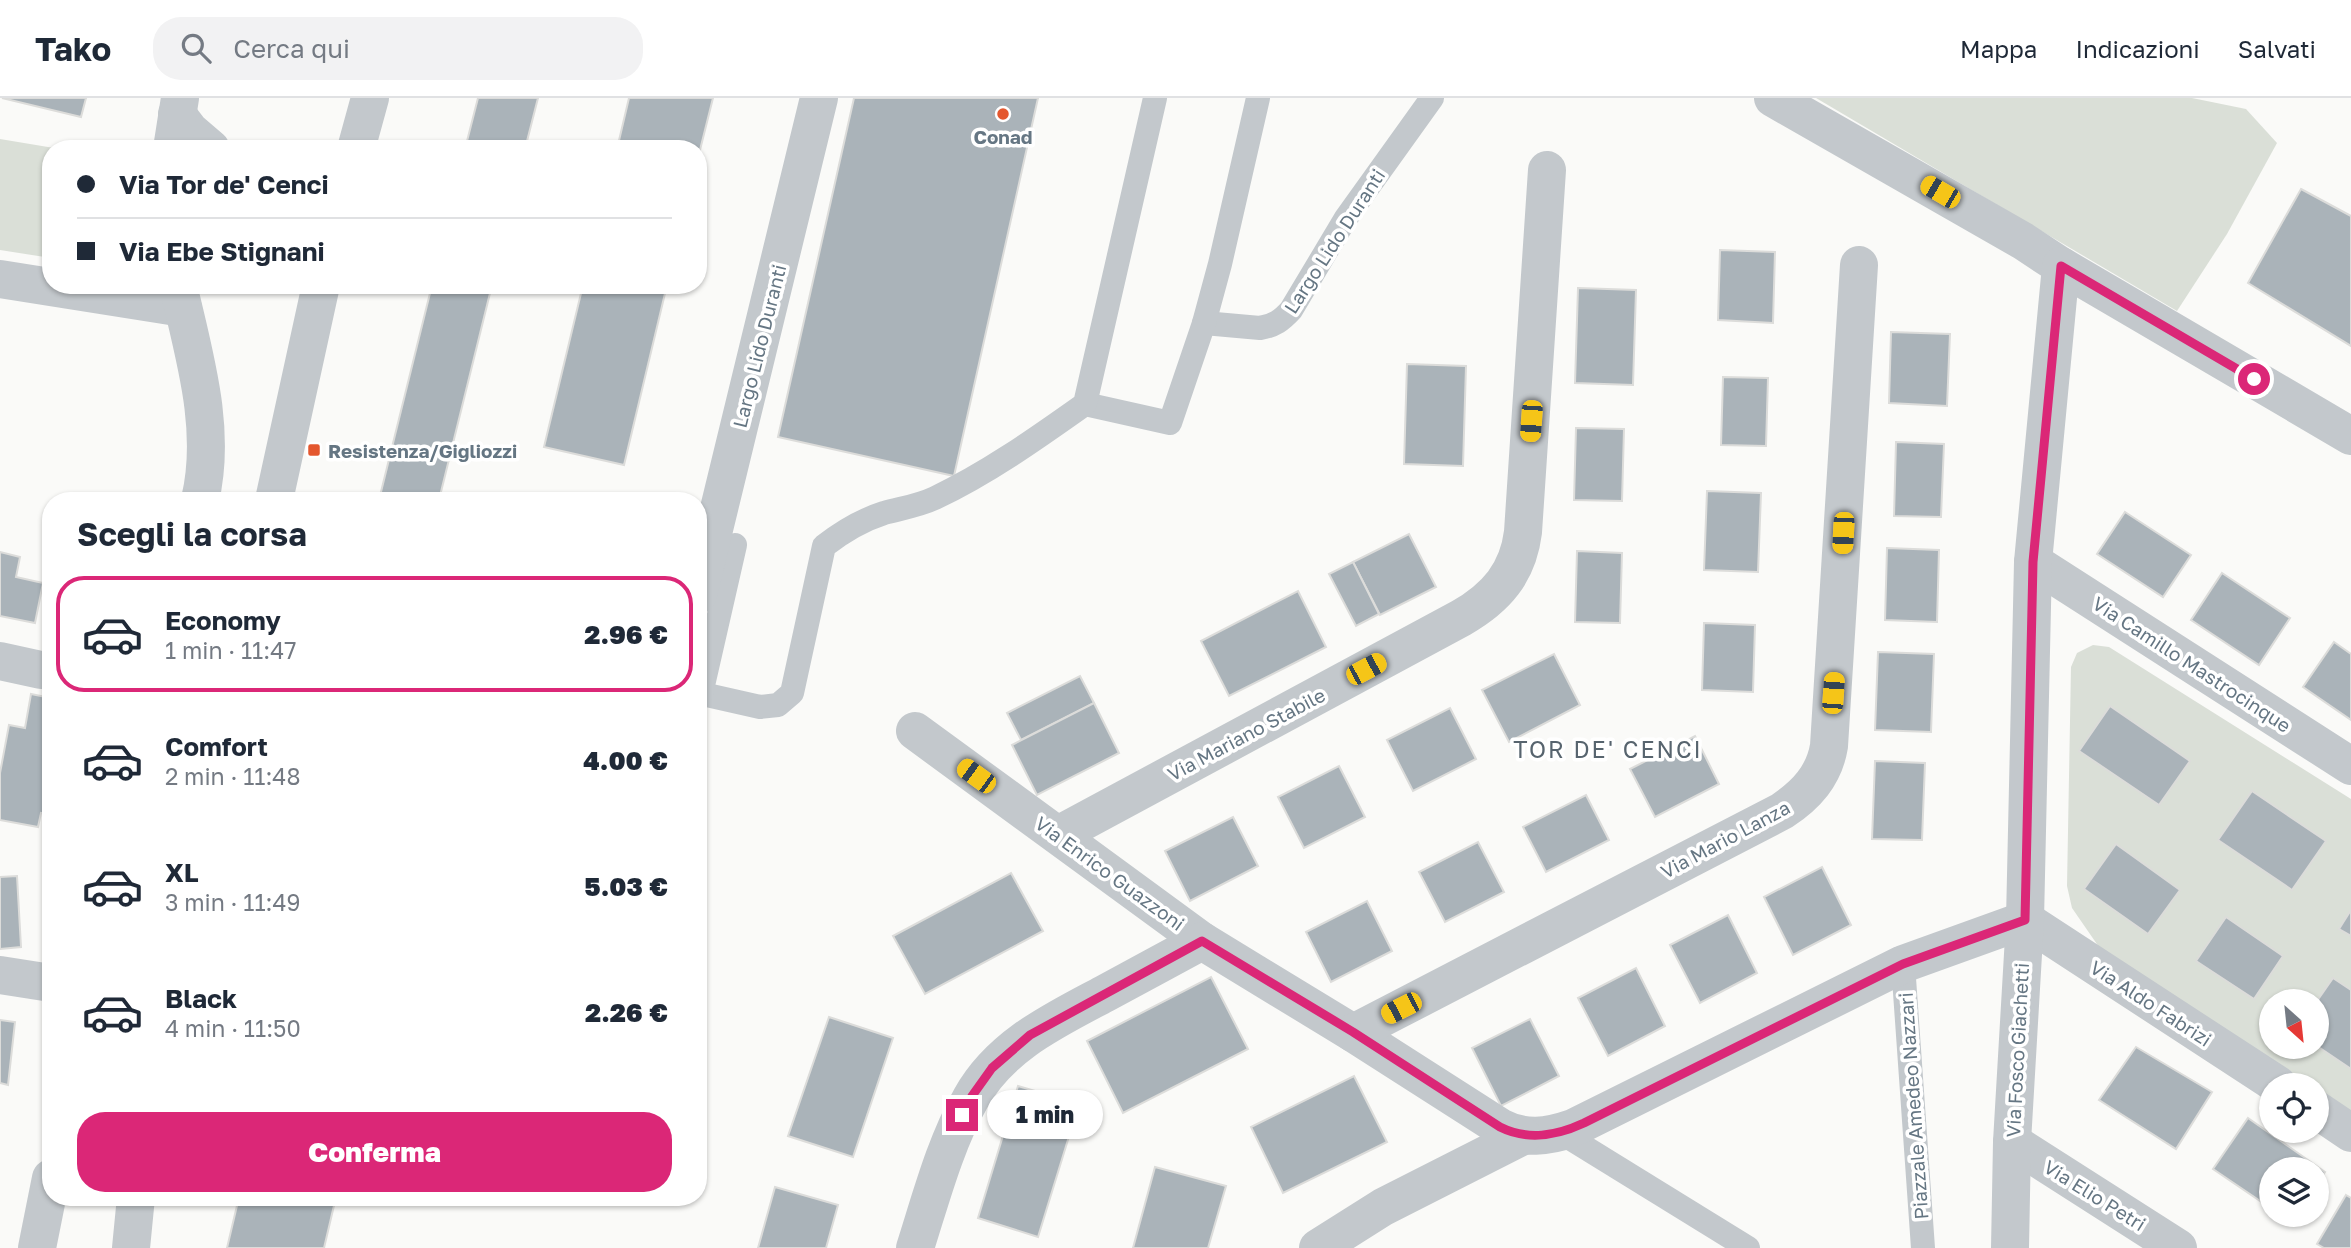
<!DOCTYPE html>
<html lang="it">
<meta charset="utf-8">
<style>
body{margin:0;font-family:"Golos Text",sans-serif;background:#f2f2f3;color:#1f2937;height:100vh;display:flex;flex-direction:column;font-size:26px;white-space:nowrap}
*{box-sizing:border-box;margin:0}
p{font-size:23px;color:#747a83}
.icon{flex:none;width:38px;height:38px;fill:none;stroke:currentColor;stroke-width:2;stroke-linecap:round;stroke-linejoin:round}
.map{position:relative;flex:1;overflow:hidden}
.side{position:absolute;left:42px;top:394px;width:665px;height:714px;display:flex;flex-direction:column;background:#fff;border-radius:28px;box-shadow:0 2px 5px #0004}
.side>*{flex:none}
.banner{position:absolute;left:42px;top:42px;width:665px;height:154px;border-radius:28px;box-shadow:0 2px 5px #0004;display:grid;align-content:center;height:154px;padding:0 35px;background:#fff}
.needle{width:46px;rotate:153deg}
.fabs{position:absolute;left:2259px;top:891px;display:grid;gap:14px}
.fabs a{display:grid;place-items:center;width:70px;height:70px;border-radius:50%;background:#fff;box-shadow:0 2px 5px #0004;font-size:35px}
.end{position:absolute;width:32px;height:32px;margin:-16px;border:9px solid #db2777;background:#fff;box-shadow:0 0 0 4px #fff}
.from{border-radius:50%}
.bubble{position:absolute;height:49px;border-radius:24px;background:#fff;box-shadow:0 2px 5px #0004;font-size:23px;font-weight:800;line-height:49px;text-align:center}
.car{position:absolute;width:21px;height:42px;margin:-21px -10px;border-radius:9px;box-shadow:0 0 5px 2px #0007;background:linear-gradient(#f5c518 24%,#345 0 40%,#f5c518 0 76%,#345 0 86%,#f5c518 0)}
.banner b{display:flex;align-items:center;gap:24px;height:66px;font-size:26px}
.banner b+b{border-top:2px solid #e0e1e3}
.banner i{width:18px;height:18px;background:#1f2937}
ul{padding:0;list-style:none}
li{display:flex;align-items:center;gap:21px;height:116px;margin:0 14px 10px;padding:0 21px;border:4px solid transparent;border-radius:28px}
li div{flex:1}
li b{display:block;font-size:26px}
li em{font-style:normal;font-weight:800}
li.selected{border-color:#db2777}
li>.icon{width:63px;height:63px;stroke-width:1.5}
h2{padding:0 35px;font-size:32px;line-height:84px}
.action{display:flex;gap:14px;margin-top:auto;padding:14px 35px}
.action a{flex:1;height:80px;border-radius:28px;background:#db2777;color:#fff;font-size:28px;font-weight:800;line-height:80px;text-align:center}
header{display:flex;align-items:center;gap:42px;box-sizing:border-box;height:98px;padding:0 35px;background:#fff;border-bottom:2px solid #e0e1e3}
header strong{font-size:33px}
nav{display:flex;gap:38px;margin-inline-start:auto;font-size:24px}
.search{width:490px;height:63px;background:#f2f2f3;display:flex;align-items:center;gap:18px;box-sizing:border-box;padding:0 24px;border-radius:28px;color:#747a83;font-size:26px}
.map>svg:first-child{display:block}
.green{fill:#dadfd7;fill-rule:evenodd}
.building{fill:#aab3b9;stroke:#dcdcda;stroke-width:2}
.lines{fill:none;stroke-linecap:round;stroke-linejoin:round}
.lane{stroke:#c3c8cc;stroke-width:24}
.street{stroke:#c3c8cc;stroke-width:38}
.route{stroke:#db2777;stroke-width:9}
.poi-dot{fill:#e4572e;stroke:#fff;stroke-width:2.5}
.labels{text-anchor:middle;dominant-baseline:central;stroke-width:7;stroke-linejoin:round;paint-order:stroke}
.poi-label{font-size:19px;font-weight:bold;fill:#657683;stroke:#fff}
.street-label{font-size:19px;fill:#657683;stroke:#fff}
.quarter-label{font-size:23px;letter-spacing:2px;fill:#57646e;stroke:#fff}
</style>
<header>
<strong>Tako</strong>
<div class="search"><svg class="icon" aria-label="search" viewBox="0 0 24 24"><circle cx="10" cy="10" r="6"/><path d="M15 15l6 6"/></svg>Cerca qui</div>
<nav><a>Mappa</a><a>Indicazioni</a><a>Salvati</a></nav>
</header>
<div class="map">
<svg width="2351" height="1150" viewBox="0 0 2351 1150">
<rect width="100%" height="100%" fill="#fafaf8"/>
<!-- green -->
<g class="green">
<path d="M1816,0H2192L2246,11L2277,45L2227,136L2177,213Z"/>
<path d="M0,41L60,51H51V160L0,152Z"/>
<path d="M2093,547L2109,549L2351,701V1018L2317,996V987H2302L2101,852L2072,810L2067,788L2071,569L2077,555ZM2272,903H2317V948H2272Z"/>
</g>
<!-- building -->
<g class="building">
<path d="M2,0H86L81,19Z"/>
<path d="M478,0H538L525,51H465Z"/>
<path d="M629,0H713L698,60V51H617Z"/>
<path d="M854,0H1038L954,378L778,339Z"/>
<path d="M2301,91L2351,118V248L2248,185Z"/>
<path d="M1720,152L1775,154L1773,225L1718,222Z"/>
<path d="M432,187H492L439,402H379Z"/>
<path d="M583,187H667L624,367L544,349Z"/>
<path d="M1578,190L1636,192L1633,287L1575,285Z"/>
<path d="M1891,234L1950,236L1947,308L1889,305Z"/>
<path d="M1407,266L1466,268L1463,368L1404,366Z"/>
<path d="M1723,279L1768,280L1766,348L1721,347Z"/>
<path d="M1576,330L1624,331L1622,403L1574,402Z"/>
<path d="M1896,344L1944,346L1941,419L1894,418Z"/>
<path d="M1707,393L1761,395L1758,474L1704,472Z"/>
<path d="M2125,414L2191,457L2163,499L2097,456Z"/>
<path d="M1409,436L1436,489L1380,517L1353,464Z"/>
<path d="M1887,450L1939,452L1937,524L1885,522Z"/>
<path d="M1577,453L1622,455L1620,525L1575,524Z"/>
<path d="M0,454L20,459L16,479L43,485L35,525L0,518Z"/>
<path d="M1353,464L1379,516L1356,528L1329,476Z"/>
<path d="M2222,475L2290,520L2259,567L2191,522Z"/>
<path d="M1298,493L1326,549L1229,598L1201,543Z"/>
<path d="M1704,525L1755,527L1753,594L1702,592Z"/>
<path d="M2334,544L2351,556V622L2303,589Z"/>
<path d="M1878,554L1934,556L1931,634L1875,632Z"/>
<path d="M1554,556L1580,607L1509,644L1482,592Z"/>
<path d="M1080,578L1094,605L1021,642L1007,615Z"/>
<path d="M31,596L51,600V717L41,715L38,729L0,722V675L9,627L25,630Z"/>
<path d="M1094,605L1119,655L1037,697L1012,647Z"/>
<path d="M2110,608L2190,663L2159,707L2079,653Z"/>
<path d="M1450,610L1476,661L1413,693L1387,642Z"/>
<path d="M1695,638L1719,686L1655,719L1630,671Z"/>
<path d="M1875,663L1925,665L1922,742L1872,741Z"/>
<path d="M1339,668L1365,719L1304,750L1278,699Z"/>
<path d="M2252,693L2326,743L2292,792L2218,742Z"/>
<path d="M1586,697L1609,742L1546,774L1523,729Z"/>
<path d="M1233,719L1258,768L1190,803L1165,753Z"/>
<path d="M1478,744L1504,794L1445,824L1419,774Z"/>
<path d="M2116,746L2180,792L2148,836L2084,791Z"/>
<path d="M1822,769L1851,827L1793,857L1764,799Z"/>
<path d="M1011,775L1043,833L925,896L893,838Z"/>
<path d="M17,778L21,849L0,851V779Z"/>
<path d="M1367,803L1392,853L1331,884L1306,834Z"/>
<path d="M2351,812V838L2339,831Z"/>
<path d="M1728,817L1757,875L1700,905L1670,847Z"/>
<path d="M2226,819L2283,858L2254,901L2196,863Z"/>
<path d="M1636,870L1665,928L1608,958L1578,900Z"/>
<path d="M1211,879L1248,951L1123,1015L1087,943Z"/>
<path d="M2333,880L2351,892V971L2317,948V903Z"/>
<path d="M829,919L893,940L853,1059L788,1038Z"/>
<path d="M1530,921L1559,978L1501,1008L1472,950Z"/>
<path d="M0,922L15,924L8,987L0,985Z"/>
<path d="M2136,949L2212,994L2176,1051L2099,1002Z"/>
<path d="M1354,978L1387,1044L1283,1095L1251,1029Z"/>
<path d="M1018,988L1079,1006L1038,1139L978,1120Z"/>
<path d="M2248,1020L2325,1074L2317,1086V1071H2272V1111L2213,1071Z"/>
<path d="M1155,1069L1226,1088L1208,1150H1133Z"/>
<path d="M775,1089L838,1107L826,1150H758Z"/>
<path d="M2346,1097L2351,1100V1150H2324L2317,1146Z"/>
<path d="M239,1099H336L324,1150H227Z"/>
</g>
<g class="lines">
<!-- lane -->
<g class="lane">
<path d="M1204,225L1260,230C1274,228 1282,222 1291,212L1346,120L1432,0"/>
<path d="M1085,306L1170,325L1204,225L1220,166L1258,0"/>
<path d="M698,595L760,609L778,607L792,595L824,448C842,434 862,422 884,415C902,410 918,408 935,400C988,375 1037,340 1085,306L1155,0"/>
<path d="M701,596L735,447"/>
<path d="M1903,866L1923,1150"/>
<path d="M1560,1034L1748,1150"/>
</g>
<!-- street -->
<g class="street">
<path d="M1773,0L2023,143L2061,168L2351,338"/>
<path d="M177,16L190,33L211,51"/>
<path d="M172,51L180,0"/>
<path d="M356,51L370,0"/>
<path d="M0,181L183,210"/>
<path d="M178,187C194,257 217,331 200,402"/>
<path d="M274,402L321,187"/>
<path d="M2033,464L2351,668"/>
<path d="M698,497L819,0"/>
<path d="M0,563L41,572"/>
<path d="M915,633L1202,843L1353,935L1500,1029C1525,1042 1547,1039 1573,1030L1903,866L2025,822L2278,987"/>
<path d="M1058,737L1461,520C1496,500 1518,475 1523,434L1547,72"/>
<path d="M0,877L51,885"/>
<path d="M1353,935L1782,713C1806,697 1824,678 1829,648L1859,167"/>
<path d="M2317,1012L2351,1035"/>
<path d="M2012,1044L2178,1150"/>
<path d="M37,1150L51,1080"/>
<path d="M131,1150L136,1099"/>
<path d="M915,1150C931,1100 945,1046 971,1000C1000,948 1053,923 1104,896C1137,878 1169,861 1202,843"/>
<path d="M1318,1150L1383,1109L1523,1038"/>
<path d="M2010,1150L2012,1044L2025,822L2033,464L2061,168"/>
</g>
</g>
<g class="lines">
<!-- route -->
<path class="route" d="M962,1017L972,998L992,970L1030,937L1202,843L1353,934L1500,1029C1528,1043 1556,1038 1584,1025L1903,866L2025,822L2033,464L2061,168L2254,281"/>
</g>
<!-- markers -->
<g class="poi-dot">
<circle cx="1003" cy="16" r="7"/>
<rect x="307" y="345" width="14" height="14" rx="3.5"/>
</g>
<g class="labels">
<!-- poi labels -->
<g class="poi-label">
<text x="1003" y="38">Conad</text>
<text x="328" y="352" text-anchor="start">Resistenza/Gigliozzi</text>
</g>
<!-- street labels -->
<g class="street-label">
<text transform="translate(1334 143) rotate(-57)">Largo Lido Duranti</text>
<text transform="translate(759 248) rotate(-76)">Largo Lido Duranti</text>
<text transform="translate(2192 566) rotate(33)">Via Camillo Mastrocinque</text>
<text transform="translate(1246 636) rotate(-28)">Via Mariano Stabile</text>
<text transform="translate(1725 741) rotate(-28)">Via Mario Lanza</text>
<text transform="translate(1110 775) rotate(36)">Via Enrico Guazzoni</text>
<text transform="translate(2151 905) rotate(33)">Via Aldo Fabrizi</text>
<text transform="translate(2017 952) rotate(-87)">Via Fosco Giachetti</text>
<text transform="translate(1913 1008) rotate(-94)">Piazzale Amedeo Nazzari</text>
<text transform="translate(2095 1097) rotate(32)">Via Elio Petri</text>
</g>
<!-- quarter labels -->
<g class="quarter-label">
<text x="1608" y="651">TOR DE' CENCI</text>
</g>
</g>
</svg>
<div class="fabs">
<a><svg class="needle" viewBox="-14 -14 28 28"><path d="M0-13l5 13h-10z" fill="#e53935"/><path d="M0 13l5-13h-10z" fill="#747a83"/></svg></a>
<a><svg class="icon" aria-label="locate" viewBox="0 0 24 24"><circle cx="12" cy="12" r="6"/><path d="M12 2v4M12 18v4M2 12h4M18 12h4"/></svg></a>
<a><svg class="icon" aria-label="layers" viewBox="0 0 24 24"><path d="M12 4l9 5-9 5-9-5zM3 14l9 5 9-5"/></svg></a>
</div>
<i class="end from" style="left:2254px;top:281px"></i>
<i class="end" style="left:962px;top:1017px"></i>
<div class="bubble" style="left:987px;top:992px;width:116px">1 min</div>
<i class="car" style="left:1940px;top:94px;rotate:300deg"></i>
<i class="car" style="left:1531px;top:323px;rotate:184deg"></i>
<i class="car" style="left:1843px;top:435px;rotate:183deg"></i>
<i class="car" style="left:1366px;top:571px;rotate:62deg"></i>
<i class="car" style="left:1833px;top:595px;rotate:4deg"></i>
<i class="car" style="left:976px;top:678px;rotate:306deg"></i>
<i class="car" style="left:1401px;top:910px;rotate:243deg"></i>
<div class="banner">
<b><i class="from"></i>Via Tor de' Cenci</b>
<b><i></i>Via Ebe Stignani</b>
</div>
<section class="side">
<h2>Scegli la corsa</h2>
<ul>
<li class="selected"><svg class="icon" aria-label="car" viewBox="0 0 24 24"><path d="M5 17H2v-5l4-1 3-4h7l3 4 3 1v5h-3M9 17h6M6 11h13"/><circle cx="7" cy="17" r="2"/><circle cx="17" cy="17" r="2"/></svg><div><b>Economy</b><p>1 min · 11:47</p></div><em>2.96 €</em></li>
<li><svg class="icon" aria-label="car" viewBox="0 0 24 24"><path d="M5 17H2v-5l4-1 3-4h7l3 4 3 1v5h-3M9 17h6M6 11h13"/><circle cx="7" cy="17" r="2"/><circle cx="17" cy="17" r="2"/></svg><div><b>Comfort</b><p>2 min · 11:48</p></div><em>4.00 €</em></li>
<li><svg class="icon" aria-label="car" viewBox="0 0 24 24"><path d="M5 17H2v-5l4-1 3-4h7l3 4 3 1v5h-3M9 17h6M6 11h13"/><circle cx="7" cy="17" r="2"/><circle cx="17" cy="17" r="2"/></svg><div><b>XL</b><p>3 min · 11:49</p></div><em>5.03 €</em></li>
<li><svg class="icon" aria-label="car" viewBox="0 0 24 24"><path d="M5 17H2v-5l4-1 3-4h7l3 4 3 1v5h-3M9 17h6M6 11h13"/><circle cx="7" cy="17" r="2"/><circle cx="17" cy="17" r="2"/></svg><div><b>Black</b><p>4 min · 11:50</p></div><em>2.26 €</em></li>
</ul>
<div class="action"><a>Conferma</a></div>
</section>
</div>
